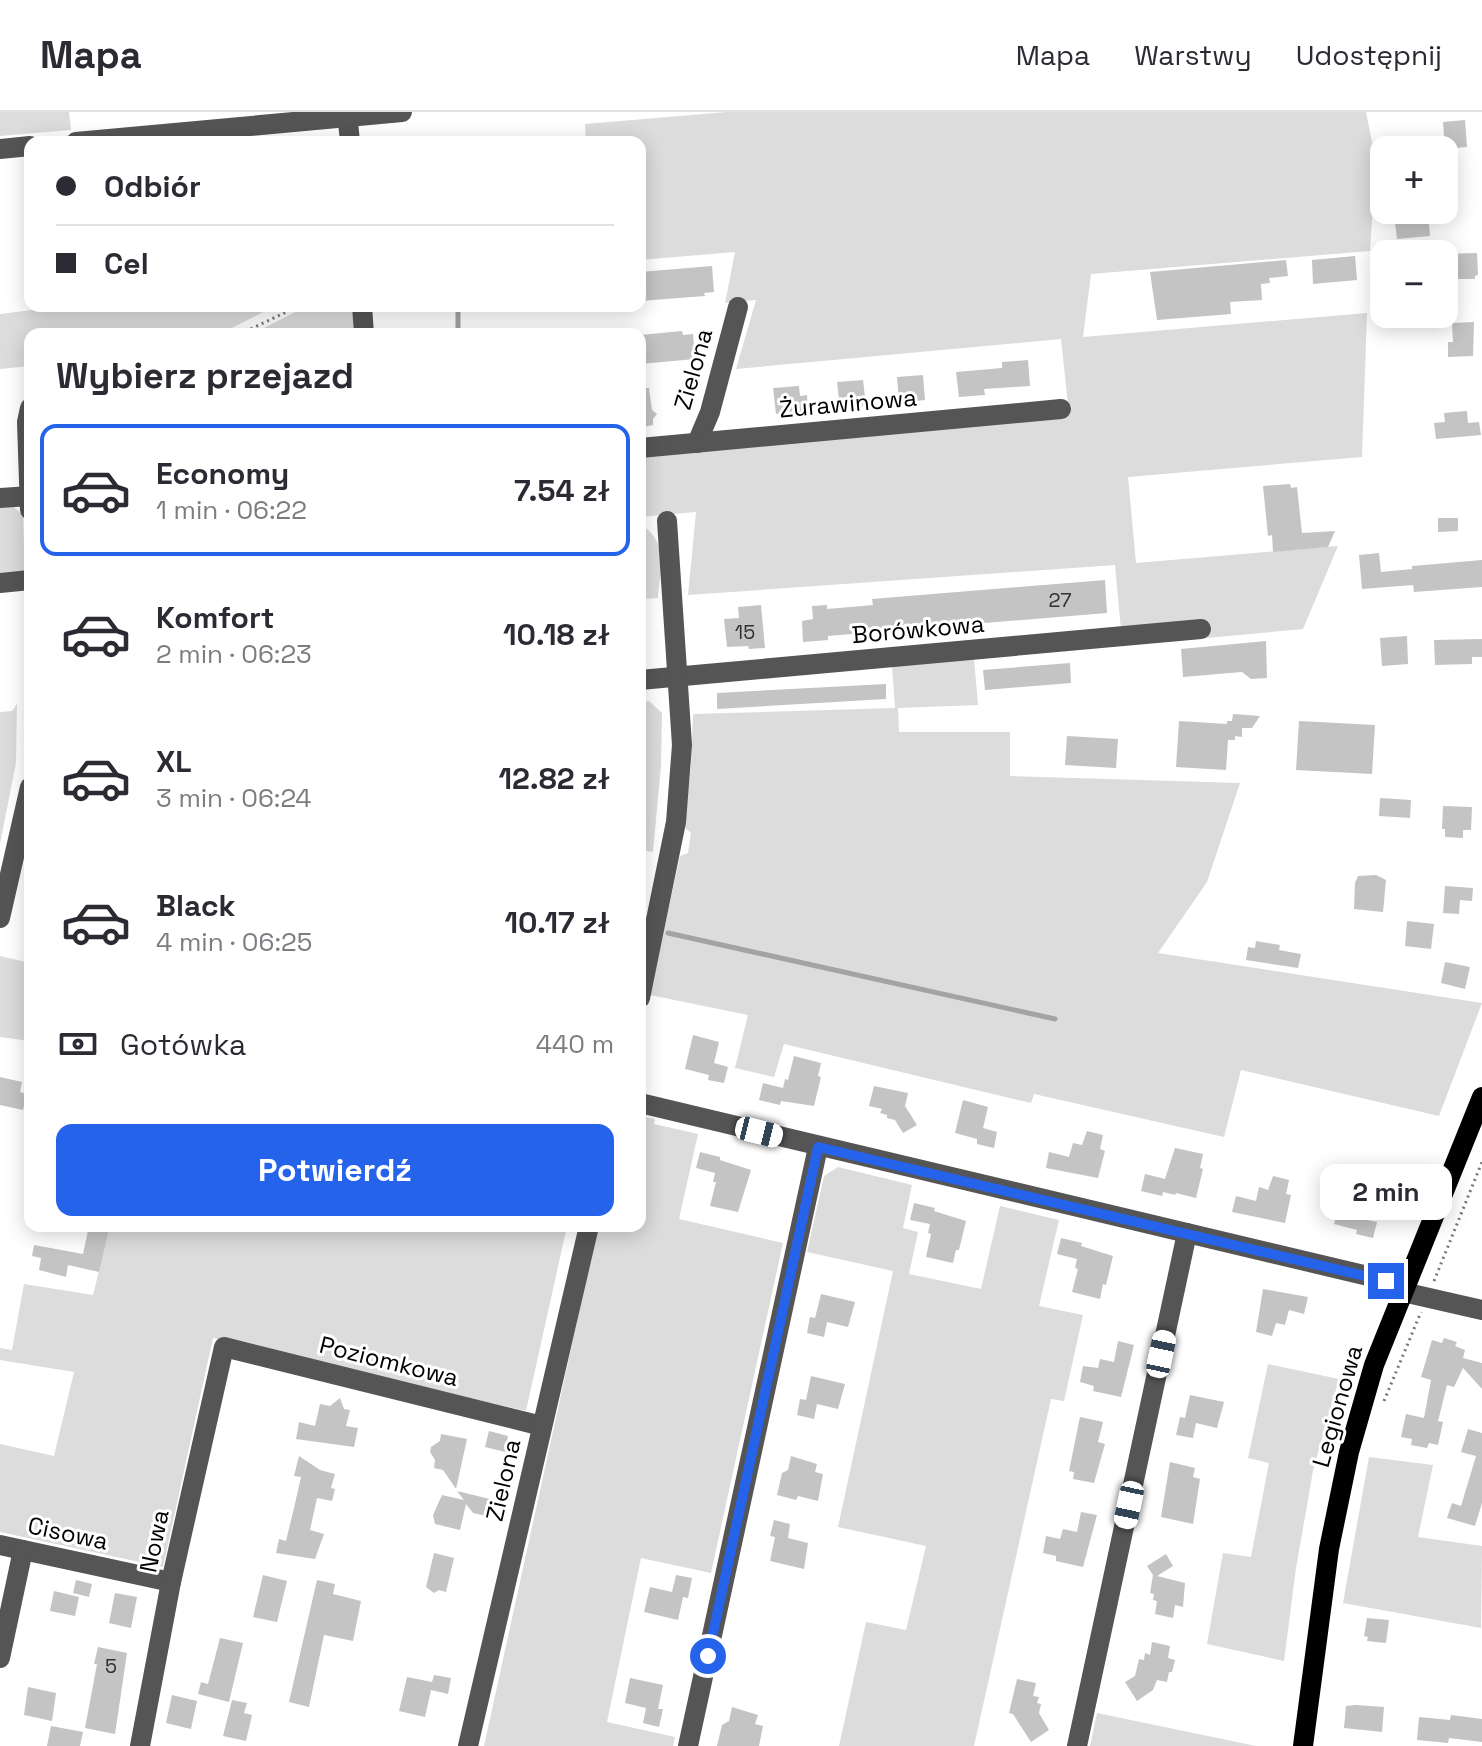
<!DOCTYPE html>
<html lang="pl">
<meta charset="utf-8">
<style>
body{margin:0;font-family:"Space Grotesk",sans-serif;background:#f2f2f3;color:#2b2b33;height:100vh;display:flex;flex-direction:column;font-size:30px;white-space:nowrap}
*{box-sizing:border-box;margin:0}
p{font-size:26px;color:#7c7c81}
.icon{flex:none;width:44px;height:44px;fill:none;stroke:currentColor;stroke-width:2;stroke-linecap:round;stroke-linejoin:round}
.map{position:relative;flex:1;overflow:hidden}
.details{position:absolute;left:24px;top:216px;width:622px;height:904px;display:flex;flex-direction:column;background:#fff;border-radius:16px;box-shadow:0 4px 20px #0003}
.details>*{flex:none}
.banner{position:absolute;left:24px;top:24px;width:622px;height:176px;border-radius:16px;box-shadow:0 4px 20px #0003;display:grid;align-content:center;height:176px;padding:0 32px;background:#fff}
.buttons{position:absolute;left:1370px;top:24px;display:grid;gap:16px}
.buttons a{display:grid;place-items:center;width:88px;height:88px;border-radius:16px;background:#fff;box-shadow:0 4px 20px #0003;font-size:40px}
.end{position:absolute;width:36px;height:36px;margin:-18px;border:10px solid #2563eb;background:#fff;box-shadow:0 0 0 4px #fff}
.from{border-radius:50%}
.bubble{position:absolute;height:56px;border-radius:16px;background:#fff;box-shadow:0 4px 20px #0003;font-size:26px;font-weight:800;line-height:56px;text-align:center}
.car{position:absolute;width:24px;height:48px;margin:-24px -12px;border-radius:10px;box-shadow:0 0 6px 2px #0007;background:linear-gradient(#fff 24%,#345 0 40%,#fff 0 76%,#345 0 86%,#fff 0)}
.banner b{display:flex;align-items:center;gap:28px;height:76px;font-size:30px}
.banner b+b{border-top:2px solid #e1e1e2}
.banner i{width:20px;height:20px;background:#2b2b33}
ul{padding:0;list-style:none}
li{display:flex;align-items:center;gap:24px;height:132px;margin:0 16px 12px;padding:0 16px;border:4px solid transparent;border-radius:16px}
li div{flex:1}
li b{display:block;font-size:30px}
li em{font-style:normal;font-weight:800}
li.selected{border-color:#2563eb}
li>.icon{width:72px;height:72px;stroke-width:1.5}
h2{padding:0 32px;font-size:36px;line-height:96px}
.pay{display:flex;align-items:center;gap:20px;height:88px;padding:0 32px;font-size:30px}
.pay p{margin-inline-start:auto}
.button{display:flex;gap:16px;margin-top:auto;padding:16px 32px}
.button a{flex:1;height:92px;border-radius:16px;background:#2563eb;color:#fff;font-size:32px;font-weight:800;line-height:92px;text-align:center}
header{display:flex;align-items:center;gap:48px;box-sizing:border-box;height:112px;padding:0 40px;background:#fff;border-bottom:2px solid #e1e1e2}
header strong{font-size:38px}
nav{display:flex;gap:44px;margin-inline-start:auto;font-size:28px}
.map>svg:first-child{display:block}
.green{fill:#dcdcdc}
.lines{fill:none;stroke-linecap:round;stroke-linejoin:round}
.stream{stroke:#a3a3a3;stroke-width:5}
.building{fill:#c4c4c4}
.path{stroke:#777;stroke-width:3;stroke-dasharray:2 4;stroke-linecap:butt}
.minor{stroke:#555;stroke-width:20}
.major{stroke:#000;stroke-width:20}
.route{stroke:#2563eb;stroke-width:10}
.labels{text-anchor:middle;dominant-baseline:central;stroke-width:6;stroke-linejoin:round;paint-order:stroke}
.number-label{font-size:20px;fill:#313131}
.street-label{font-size:24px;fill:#000;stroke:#fff}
</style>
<header>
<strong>Mapa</strong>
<nav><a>Mapa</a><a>Warstwy</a><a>Udostępnij</a></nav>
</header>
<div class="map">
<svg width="1482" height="1634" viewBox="0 0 1482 1634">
<rect width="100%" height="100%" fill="#fff"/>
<!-- green -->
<g class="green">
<path d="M0,0H69L71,18L0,24Z"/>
<path d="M727,0H1366L1376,49L1370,139L1091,162L1083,225L1367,201L1362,345L1128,365L1136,451L1338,434L1303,517L1207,526L1206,512L1121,518L1115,453L688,483L696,400L640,405V341L1069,302L1061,227L736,257L756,188L725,191L735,140L640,148V30H586L585,12Z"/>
<path d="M63,194H275L220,222H30V254L0,257V202Z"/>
<path d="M307,194H352L354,222H252Z"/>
<path d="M0,392H10L23,403L25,462L0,464Z"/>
<path d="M640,417H647C668,435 660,461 658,486L640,487Z"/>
<path d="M974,546L978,593L898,596L899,620H1010V664L1240,671L1207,770L1158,841L1482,891L1439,1004L1241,958L1224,1025L1034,982L1031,991L784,932L774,965L735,956L748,903L650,883L680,744L688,741L691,721L684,715L691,654L693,602L895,596L892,553Z"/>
<path d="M649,589L662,601L661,654L653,740L640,738V590Z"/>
<path d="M17,592L16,651L0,732V600L12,599Z"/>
<path d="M0,844L30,851V929L0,925Z"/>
<path d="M640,1004L655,1007L654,1012L698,1022L679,1107L783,1131L711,1461L641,1446L607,1610L675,1625L673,1634H484L598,1114H640Z"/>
<path d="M838,1055L912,1073L903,1116L918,1120L909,1162L981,1177L1000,1094L1059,1108L1039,1194L1083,1203L1064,1289L1051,1287L974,1634H839L866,1510L906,1518L926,1434L838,1415L893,1159L807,1140L824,1064Z"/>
<path d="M110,1114H567L526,1299L213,1226L163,1455L0,1420V1332L54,1344L74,1260L0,1248V1236L12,1238L24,1172L93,1183Z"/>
<path d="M1268,1252L1339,1267L1313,1359L1296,1456L1284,1549L1207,1532L1223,1441L1251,1445L1269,1351L1248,1346Z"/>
<path d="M1369,1345L1433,1353L1418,1425L1482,1434L1481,1516L1343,1491Z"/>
<path d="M1097,1601L1256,1634H1090Z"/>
</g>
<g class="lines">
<!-- stream -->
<g class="stream">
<path d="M458,194V222"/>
<path d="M668,821L1055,907"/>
</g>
</g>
<!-- building -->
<g class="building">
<path d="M1465,8L1467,35L1445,37L1443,10Z"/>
<path d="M1428,99L1430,124L1397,127L1394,102Z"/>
<path d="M1477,141L1478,163L1475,164V167H1453V164H1444V142Z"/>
<path d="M1355,144L1357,168L1313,172L1312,148Z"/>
<path d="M1286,148L1288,164L1269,166L1270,171L1261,172L1262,188L1230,190L1231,202L1157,208L1150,160Z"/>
<path d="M712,154L714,180L704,181L705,184L640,189V160Z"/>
<path d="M1474,210L1473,244L1448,245V230H1453L1452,211Z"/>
<path d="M682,219L683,223L693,222L695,247L640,252V223Z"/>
<path d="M1028,248L1030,274L984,277L985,283L959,285L956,260L1002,256V250Z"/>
<path d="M923,263L925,288L899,291L897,265Z"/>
<path d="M863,268L866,294L840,296L837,270Z"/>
<path d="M799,274L800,284L807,283L808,299L776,302L773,276Z"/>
<path d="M640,276H649L652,298L657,302L653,307V313L647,314L640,321Z"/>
<path d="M1467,299L1468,311L1479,310L1481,323L1436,327L1434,311L1445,310L1444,301Z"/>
<path d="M1290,372L1291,376L1297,375L1302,421L1335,419L1328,435L1273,440L1272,423L1268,424L1263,374Z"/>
<path d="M1438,406H1458V419L1438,420Z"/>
<path d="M1379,441L1381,460L1412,457V454L1482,448V475L1414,480L1413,473L1362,477L1359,443Z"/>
<path d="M1105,468L1107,501L828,524V528L803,530L802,509L813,507L812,494L827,493V497L873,493L872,487Z"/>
<path d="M761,493L765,536L749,537L748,534L727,535L724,507L739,506L738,495Z"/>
<path d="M1407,524L1408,552L1382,554L1380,526Z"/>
<path d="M1482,527V545H1472V552L1435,553L1434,528Z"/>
<path d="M1266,529L1267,566L1251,567L1242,560L1183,565L1181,537Z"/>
<path d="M1070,551L1071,571L985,578L983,558Z"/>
<path d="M886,572V587L717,597V581Z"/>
<path d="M1233,602L1260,604L1252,616H1242V625L1235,624V628H1228L1226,658L1176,655L1179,609L1227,612V609H1232Z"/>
<path d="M1299,609L1375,613L1372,662L1296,658Z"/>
<path d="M1067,624L1118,627L1116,656L1065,653Z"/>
<path d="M1380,686L1411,688L1410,706L1379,704Z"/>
<path d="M1443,694L1472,695L1471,718H1463V726L1445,725V717H1442Z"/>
<path d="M1376,763L1386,768L1383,800L1354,797L1355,771L1358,764Z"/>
<path d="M1445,774L1473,776L1472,789L1460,788L1459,802L1443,801Z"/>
<path d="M1407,809L1434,812L1431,837L1405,834Z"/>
<path d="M1256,829L1280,833L1279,838L1301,842L1298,856L1246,848L1248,835L1255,836Z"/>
<path d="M1445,850L1470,855L1465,877L1441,871Z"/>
<path d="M693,923L719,930L714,951L728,955L724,971L708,968L709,963L685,957Z"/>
<path d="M794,944L821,951L818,964L821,965L814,994L781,989L780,993L759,988L763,971L783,976L785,967L788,968Z"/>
<path d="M0,965L22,970L20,980L27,982L23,998L0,993Z"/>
<path d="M874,974L908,981L905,994L917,1013L903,1021L895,1008L887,1006V1003L880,1001L882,997L869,994Z"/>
<path d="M963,988L988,995L983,1016L997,1020L994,1036L977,1032V1027L955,1021Z"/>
<path d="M1087,1019L1103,1023L1100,1037L1105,1039L1098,1066L1046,1056L1049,1040L1069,1045L1073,1031L1082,1033Z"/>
<path d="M1175,1036L1203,1042L1200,1056L1203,1057L1196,1086L1176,1081L1175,1083L1163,1080L1162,1084L1141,1079L1145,1062L1165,1067Z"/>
<path d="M700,1040L720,1045V1048L751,1058L738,1100L710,1094L716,1070H713L715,1061L696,1056Z"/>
<path d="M1273,1064L1289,1068L1286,1082L1291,1083L1285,1111L1232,1100L1236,1084L1256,1089L1259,1075L1268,1078Z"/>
<path d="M1342,1078L1367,1085L1362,1107L1377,1110L1373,1126L1356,1122L1357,1118L1334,1112Z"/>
<path d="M914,1091L935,1096L934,1099L966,1109L959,1138H956L953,1151L926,1145L931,1122L928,1121L930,1112L910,1108Z"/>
<path d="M89,1114H110L99,1160L68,1153L66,1165L39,1158L41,1146L32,1144L34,1133L83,1142Z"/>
<path d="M1061,1126L1082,1131L1081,1134L1113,1144L1106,1173L1103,1172L1100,1187L1072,1180L1078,1157L1075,1156L1077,1147L1057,1142Z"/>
<path d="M1263,1177L1308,1185L1304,1202L1289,1198L1285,1213L1276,1211L1272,1224L1256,1220Z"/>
<path d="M821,1182L855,1190L848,1215L827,1210L824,1225L807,1221L810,1205L815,1206Z"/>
<path d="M1444,1226L1457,1230L1455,1234L1465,1238L1463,1246L1482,1251V1277L1463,1256L1454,1275L1447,1273L1438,1309L1443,1310L1438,1333L1429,1331L1427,1336L1411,1333L1412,1327L1401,1325L1406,1302L1424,1306L1431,1268L1421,1265L1432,1228L1442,1231Z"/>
<path d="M1118,1229L1134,1233L1121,1285L1093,1279L1094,1274L1080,1270L1083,1254L1098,1256L1100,1247L1114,1250Z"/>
<path d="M811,1264L845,1272L838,1297L817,1292L814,1307L797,1303L800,1287L806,1288Z"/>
<path d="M1190,1283L1224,1290L1217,1316L1196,1311L1193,1326L1176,1323L1180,1305L1185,1306Z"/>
<path d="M340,1286L344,1297L350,1298L346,1314L358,1316L354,1335L296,1327L299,1310L315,1314L320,1292L330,1294Z"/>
<path d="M1080,1305L1103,1310L1098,1330L1105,1332L1094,1371L1073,1367L1074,1360L1069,1359Z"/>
<path d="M1468,1317L1482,1321V1391L1475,1414L1447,1406L1452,1391L1461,1394L1476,1344L1461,1340Z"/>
<path d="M489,1319L508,1324L505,1340L485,1335Z"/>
<path d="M441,1322L467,1327L456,1377L443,1358L434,1356L435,1348L430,1340L431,1335L440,1329Z"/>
<path d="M299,1344L320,1358L335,1362L331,1376L335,1377L332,1389L317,1386L310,1418L324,1422L315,1447L276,1441L279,1427L286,1429L294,1396L301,1365L294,1364Z"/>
<path d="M791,1344L817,1352L815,1360L823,1362L818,1389L798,1384L796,1388L777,1383L782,1361L788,1358Z"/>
<path d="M1170,1350L1195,1356L1193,1365L1200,1367L1193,1412L1161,1405Z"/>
<path d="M457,1379L490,1387L486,1404L473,1401L466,1392L460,1418L435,1412L433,1403L442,1383L464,1388Z"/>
<path d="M1081,1400L1097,1403L1083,1455L1056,1449V1444L1043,1441L1046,1424L1060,1427L1063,1417L1077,1420Z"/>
<path d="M774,1408L790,1412L788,1426L808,1431L804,1457L770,1449L775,1425L770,1424Z"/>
<path d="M434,1441L454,1446L446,1480L439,1478L434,1481L426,1475Z"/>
<path d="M1166,1442L1173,1454L1157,1464L1185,1471L1183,1495L1175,1493L1173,1506L1155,1502L1157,1489L1153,1488L1154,1482L1150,1481L1153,1463L1147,1454Z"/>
<path d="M263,1463L287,1469L277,1510L253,1505Z"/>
<path d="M676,1463L692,1466L688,1486L683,1485L678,1508L644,1500L650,1475L672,1480Z"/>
<path d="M76,1468L92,1472L89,1485L73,1481Z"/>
<path d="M317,1468L335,1472L333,1482L361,1489L353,1529L324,1523L309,1595L289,1590Z"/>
<path d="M54,1479L79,1485L75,1504L50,1499Z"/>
<path d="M115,1481L137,1485L131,1516L109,1511Z"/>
<path d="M1367,1506L1389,1508L1386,1531L1367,1529L1368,1525L1364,1524Z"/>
<path d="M220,1526L243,1531L229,1590L198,1582L201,1570L208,1572Z"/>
<path d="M1152,1530L1170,1534L1168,1546L1175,1548L1172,1560H1169L1167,1570L1157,1568L1153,1578L1137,1589L1125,1570L1135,1564L1139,1547L1144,1548L1145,1541L1150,1543Z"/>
<path d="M98,1535L127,1541L115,1622L85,1616L97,1552H94Z"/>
<path d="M434,1563L451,1566L448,1582L431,1578L425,1605L399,1599L407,1565L432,1570Z"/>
<path d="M630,1566L663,1573L658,1597H663L659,1615L643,1611L646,1596L625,1591Z"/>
<path d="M1017,1567L1036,1571L1033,1584L1039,1585L1037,1591L1041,1592L1039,1601L1049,1618L1031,1630L1013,1602L1009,1601Z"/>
<path d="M28,1575L56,1581L52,1609L24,1603Z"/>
<path d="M172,1583L197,1589L191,1617L166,1611Z"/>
<path d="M232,1588L247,1591L244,1601L252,1603L246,1629L223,1624Z"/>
<path d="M1356,1593L1384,1595L1382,1620L1344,1616L1346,1594Z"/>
<path d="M732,1595L758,1603L755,1612L763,1614L759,1634H717L722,1613L729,1609Z"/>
<path d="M1451,1603L1482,1607V1630L1449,1626L1448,1631L1417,1628L1419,1605L1450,1608Z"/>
<path d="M51,1614L83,1620L80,1634H47Z"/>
</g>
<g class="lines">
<!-- path -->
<g class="path">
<path d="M240,222L299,194"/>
<path d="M1434,1169L1482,1050"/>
<path d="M1384,1289L1421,1200"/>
</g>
<!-- minor -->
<g class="minor">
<path d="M347,0L350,30"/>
<path d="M76,30L402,0"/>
<path d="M0,37L30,34"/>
<path d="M362,194L364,222"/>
<path d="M30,296L27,310L30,398"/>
<path d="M697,331L710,300L738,195"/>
<path d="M640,336L1061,297"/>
<path d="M0,386L30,384"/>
<path d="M0,471L30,468"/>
<path d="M640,568L1201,517"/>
<path d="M0,806L30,675"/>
<path d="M640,886L676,710L682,633L667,409"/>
<path d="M640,991L1406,1173"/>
<path d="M1403,1180L1482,1198"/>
<path d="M0,1433L171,1470"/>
<path d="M0,1546L23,1438"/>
<path d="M140,1634L171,1470L224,1235L542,1314"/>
<path d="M468,1634L589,1114"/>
<path d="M688,1634L818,1035"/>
<path d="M1077,1634L1187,1121"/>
</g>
<!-- major -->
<path class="major" d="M1303,1634L1329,1437L1349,1340L1374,1253L1482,985"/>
</g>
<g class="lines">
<!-- route -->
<path class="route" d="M708,1544L818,1035L1386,1169"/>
</g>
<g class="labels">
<!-- number labels -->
<g class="number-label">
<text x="1060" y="488">27</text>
<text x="745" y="520">15</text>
<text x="111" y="1554">5</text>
</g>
<!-- street labels -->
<g class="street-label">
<text transform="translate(693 257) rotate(-74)">Zielona</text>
<text transform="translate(848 291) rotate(-5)">Żurawinowa</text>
<text transform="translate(918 517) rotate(-5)">Borówkowa</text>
<text transform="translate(389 1249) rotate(14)">Poziomkowa</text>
<text transform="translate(1337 1294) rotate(-74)">Legionowa</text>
<text transform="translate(503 1368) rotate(-77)">Zielona</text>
<text transform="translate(68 1421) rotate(12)">Cisowa</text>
<text transform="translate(154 1429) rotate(-78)">Nowa</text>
</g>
</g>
</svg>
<div class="buttons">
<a>+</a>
<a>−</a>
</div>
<i class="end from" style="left:708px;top:1544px"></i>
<i class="end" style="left:1386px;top:1169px"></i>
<div class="bubble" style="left:1320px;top:1052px;width:132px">2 min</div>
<i class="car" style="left:759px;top:1020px;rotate:104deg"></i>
<i class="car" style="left:1161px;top:1242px;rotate:12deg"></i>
<i class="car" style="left:1129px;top:1393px;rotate:192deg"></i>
<div class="banner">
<b><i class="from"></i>Odbiór</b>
<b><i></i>Cel</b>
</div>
<section class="details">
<h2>Wybierz przejazd</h2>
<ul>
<li class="selected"><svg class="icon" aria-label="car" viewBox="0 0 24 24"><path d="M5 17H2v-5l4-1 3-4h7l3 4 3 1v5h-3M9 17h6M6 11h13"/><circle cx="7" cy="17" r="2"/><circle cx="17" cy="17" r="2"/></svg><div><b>Economy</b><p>1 min · 06:22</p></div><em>7.54 zł</em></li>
<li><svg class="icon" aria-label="car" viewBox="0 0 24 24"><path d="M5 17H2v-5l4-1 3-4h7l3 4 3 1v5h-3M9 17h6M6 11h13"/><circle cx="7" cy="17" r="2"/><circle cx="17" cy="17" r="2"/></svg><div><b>Komfort</b><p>2 min · 06:23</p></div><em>10.18 zł</em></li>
<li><svg class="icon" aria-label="car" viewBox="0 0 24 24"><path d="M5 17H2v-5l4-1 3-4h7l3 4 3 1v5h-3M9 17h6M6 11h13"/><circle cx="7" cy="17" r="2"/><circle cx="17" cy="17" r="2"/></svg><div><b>XL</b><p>3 min · 06:24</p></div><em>12.82 zł</em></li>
<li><svg class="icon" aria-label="car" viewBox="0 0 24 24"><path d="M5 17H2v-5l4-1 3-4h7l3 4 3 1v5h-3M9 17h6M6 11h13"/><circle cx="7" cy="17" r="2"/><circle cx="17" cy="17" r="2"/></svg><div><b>Black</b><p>4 min · 06:25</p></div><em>10.17 zł</em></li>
</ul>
<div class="pay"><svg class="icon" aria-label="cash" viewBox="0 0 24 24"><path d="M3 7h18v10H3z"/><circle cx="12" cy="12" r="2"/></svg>Gotówka<p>440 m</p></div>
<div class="button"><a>Potwierdź</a></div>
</section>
</div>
